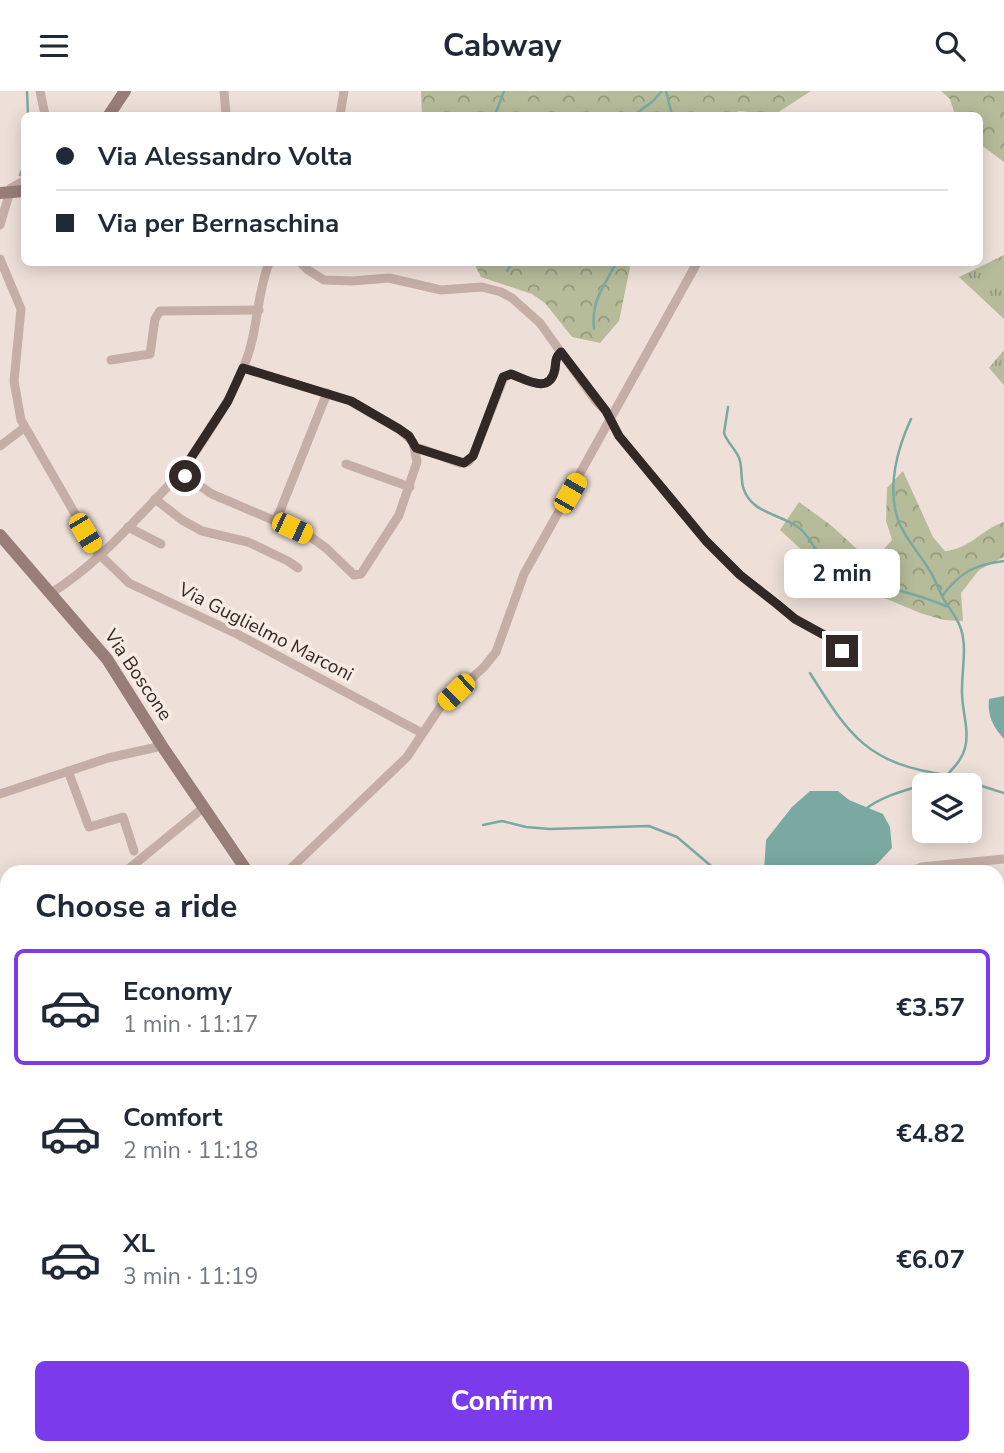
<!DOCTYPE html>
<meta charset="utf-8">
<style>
body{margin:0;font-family:"Nunito Sans",sans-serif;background:#f2f2f3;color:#1f2937;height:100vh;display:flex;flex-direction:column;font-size:26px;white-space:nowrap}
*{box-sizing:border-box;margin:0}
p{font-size:23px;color:#747a83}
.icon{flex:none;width:38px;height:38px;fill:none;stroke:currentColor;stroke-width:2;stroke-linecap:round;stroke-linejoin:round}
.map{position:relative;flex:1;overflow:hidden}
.panel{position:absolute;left:0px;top:774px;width:1004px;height:590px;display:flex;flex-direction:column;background:#fff;border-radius:21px 21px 0 0;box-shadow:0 4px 18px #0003}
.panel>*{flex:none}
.hud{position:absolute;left:21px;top:21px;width:962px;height:154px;border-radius:10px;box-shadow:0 4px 18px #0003;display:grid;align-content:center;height:154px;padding:0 35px;background:#fff}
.tools{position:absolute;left:912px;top:682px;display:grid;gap:14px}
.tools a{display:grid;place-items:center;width:70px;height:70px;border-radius:10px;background:#fff;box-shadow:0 4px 18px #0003;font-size:35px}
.end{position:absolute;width:32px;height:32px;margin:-16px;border:9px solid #322826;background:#fff;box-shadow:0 0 0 4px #fff}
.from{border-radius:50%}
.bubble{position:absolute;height:49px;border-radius:10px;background:#fff;box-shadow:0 4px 18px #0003;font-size:23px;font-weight:700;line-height:49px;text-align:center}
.car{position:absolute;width:21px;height:42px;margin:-21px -10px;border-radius:9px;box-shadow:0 0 5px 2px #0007;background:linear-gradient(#f5c518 24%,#345 0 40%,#f5c518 0 76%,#345 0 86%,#f5c518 0)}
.hud b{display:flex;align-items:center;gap:24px;height:66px;font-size:26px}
.hud b+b{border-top:2px solid #e0e1e3}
.hud i{width:18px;height:18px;background:#1f2937}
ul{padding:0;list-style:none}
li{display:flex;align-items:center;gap:21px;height:116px;margin:0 14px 10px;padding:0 21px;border:4px solid transparent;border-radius:10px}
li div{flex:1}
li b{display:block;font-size:26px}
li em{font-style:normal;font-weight:700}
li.current{border-color:#7c3aed}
li>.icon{width:63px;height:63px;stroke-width:1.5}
h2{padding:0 35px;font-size:32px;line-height:84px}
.cta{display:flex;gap:14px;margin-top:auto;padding:14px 35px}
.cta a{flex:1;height:80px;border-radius:10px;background:#7c3aed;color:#fff;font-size:28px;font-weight:700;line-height:80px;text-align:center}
header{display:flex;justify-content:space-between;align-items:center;height:91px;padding:0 35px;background:#fff;font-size:32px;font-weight:700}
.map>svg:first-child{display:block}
.grass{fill:url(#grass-tufts)}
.forest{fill:url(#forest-crowns)}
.park{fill:#b6bc9a}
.water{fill:#7aa9a2}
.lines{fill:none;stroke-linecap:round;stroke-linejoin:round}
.stream{stroke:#7aa9a2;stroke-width:2.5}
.street{stroke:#c5aea6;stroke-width:9}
.secondary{stroke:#987e77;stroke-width:12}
.route{stroke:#322826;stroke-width:9}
.labels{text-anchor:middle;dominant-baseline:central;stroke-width:7;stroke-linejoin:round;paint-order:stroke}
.street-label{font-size:19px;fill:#322826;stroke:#f7ebe4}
</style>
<header><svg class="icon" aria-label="menu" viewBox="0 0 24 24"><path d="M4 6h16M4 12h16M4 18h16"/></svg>Cabway<svg class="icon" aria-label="search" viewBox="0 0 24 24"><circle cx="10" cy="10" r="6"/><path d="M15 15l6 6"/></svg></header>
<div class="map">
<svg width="1004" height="1362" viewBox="0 0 1004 1362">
<defs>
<pattern id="grass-tufts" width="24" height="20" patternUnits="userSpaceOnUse" patternTransform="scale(1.75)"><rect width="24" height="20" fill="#b6bc9a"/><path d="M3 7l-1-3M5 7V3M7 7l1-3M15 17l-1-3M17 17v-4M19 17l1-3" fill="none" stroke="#95997d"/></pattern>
<pattern id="forest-crowns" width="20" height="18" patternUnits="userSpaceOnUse" patternTransform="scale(1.75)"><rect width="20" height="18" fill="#b6bc9a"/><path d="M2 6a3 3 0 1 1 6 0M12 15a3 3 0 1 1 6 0" fill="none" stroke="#95997d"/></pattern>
</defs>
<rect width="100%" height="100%" fill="#eee0d8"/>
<!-- grass -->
<g class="grass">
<path d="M1004,164V228L959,186Z"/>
<path d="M1004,259V294L989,277Z"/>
</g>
<!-- forest -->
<g class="forest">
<path d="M421,0H811L774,24L739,20L732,24H422Z"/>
<path d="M941,0H1004V71L980,53V24H955L950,8Z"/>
<path d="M474,172H631L619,230L600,252L572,246L545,212L532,203L481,186Z"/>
<path d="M903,380L933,446L945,460C970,458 982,438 1004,431V466L979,479L961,502L963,530L944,529L920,522L887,508L841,495L780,439L799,411L832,435L857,458L881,461L892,449L886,430L887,397Z"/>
<path d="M998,1279L1004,1281V1362H857L838,1358L836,1362H649L644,1356H998Z"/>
</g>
<!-- park -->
<g class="park">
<path d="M1004,818V898H998V819Z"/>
<path d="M0,983H7V1356H545L535,1362H0Z"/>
<path d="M998,1281L1004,1283V1362H860L837,1359L835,1362H736L724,1356H998Z"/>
</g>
<!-- water -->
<g class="water">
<path d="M1004,605V648C993,636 987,624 989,608Z"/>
<path d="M810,700H838L849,709L883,723L890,736L892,757L878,772L864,780H764L766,749L792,716Z"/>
</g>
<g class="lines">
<!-- stream -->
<g class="stream">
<path d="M27,0L28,24"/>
<path d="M666,0L672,24"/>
<path d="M495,24L504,0"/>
<path d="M634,24L652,11L662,0"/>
<path d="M20,84L24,74"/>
<path d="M507,180L512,172"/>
<path d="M594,238C591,209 604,196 616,172"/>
<path d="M728,316L724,342C727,352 738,360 740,370C742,378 741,388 743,396C750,422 780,423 798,436C812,446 815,464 829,473C865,494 908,499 946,515"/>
<path d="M911,328C897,358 887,396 898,429C905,448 920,463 930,480C935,488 938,497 942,505"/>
<path d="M810,582C850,646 868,673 947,684C954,676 962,669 965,657C970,639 961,617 962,598C962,578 967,557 961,538C957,525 948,517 942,505C961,481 973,474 1004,470"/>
<path d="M867,717C891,699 921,698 947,684L1004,702"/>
<path d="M483,734L502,730L526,736L550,738L649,735L677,746L717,780"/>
</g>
<!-- street -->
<g class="street">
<path d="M40,0L45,24"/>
<path d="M224,0L226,24"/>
<path d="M340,24L344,0"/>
<path d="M0,134L11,97L24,90"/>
<path d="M0,168L21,218L14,290L21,329L97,461L129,492L237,543L422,642"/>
<path d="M301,172L308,179L324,189L353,190L389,187L441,199L482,196L501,201L512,207L540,232L595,309L606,320L619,345L706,450L740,484L795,528L826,545L842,560"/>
<path d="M111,269L150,263L155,228L160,220L259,219"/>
<path d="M0,355L24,337"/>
<path d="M416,357L422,358L460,372L468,371L473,365L504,286L511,283C527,289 550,304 555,278C556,270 555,267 561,261"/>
<path d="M346,373L410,396"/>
<path d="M181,382L212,403L308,444L326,457L354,484L361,483L399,424L417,371L413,351L399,338L350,310L243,277"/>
<path d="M155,408L182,429L202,440L248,451L288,470L298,477"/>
<path d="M276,430L327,302"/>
<path d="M128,436L161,453"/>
<path d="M51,502C101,471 139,424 181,382C207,344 235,305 249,261C258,232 258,199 269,172"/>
<path d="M68,680L89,736L123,726L134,760"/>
<path d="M0,703L108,667L162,655"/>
<path d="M126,780L203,717"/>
<path d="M288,780L407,666L441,615L484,576L496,561L524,483L697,172"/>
<path d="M912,780L921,776L1004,768"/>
</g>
<!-- secondary -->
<g class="secondary">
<path d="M109,24L125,0"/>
<path d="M0,102L24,100"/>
<path d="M0,444L107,568L162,655L247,780"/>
<path d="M325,1356L327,1362"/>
</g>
</g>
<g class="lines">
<!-- route -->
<path class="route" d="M185,385L181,382L228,310L243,277L351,310L399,338L409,345L416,357L464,372L473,365L503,286L511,283C527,289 550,304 555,278C556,270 555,267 561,261L606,320L619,345L706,450L740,484L777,513L795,528L826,545L842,560"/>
</g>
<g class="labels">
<!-- street labels -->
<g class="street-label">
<text transform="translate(266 541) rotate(27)">Via Guglielmo Marconi</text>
<text transform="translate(138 584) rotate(56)">Via Boscone</text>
</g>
</g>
</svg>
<div class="tools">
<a><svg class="icon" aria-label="layers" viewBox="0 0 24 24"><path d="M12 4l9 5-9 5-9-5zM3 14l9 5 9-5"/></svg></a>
</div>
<i class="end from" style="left:185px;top:385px"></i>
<i class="end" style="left:842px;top:560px"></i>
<div class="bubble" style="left:784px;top:458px;width:116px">2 min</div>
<i class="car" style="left:570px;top:402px;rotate:30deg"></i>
<i class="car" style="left:292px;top:437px;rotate:115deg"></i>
<i class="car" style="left:85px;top:442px;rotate:149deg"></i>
<i class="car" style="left:456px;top:601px;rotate:226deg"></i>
<div class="hud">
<b><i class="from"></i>Via Alessandro Volta</b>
<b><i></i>Via per Bernaschina</b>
</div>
<section class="panel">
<h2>Choose a ride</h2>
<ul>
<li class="current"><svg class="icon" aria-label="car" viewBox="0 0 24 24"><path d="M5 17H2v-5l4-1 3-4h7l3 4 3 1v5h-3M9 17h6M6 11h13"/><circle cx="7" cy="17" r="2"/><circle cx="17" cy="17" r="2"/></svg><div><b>Economy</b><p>1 min · 11:17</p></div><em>€3.57</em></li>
<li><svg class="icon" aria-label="car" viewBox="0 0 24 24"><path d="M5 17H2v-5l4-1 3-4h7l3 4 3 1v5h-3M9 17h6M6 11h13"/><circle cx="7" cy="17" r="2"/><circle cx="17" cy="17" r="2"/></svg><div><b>Comfort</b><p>2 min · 11:18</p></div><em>€4.82</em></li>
<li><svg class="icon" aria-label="car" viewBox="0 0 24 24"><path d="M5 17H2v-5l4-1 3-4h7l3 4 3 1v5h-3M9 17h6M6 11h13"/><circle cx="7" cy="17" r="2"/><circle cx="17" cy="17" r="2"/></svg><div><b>XL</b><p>3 min · 11:19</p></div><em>€6.07</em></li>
</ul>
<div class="cta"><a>Confirm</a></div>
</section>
</div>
